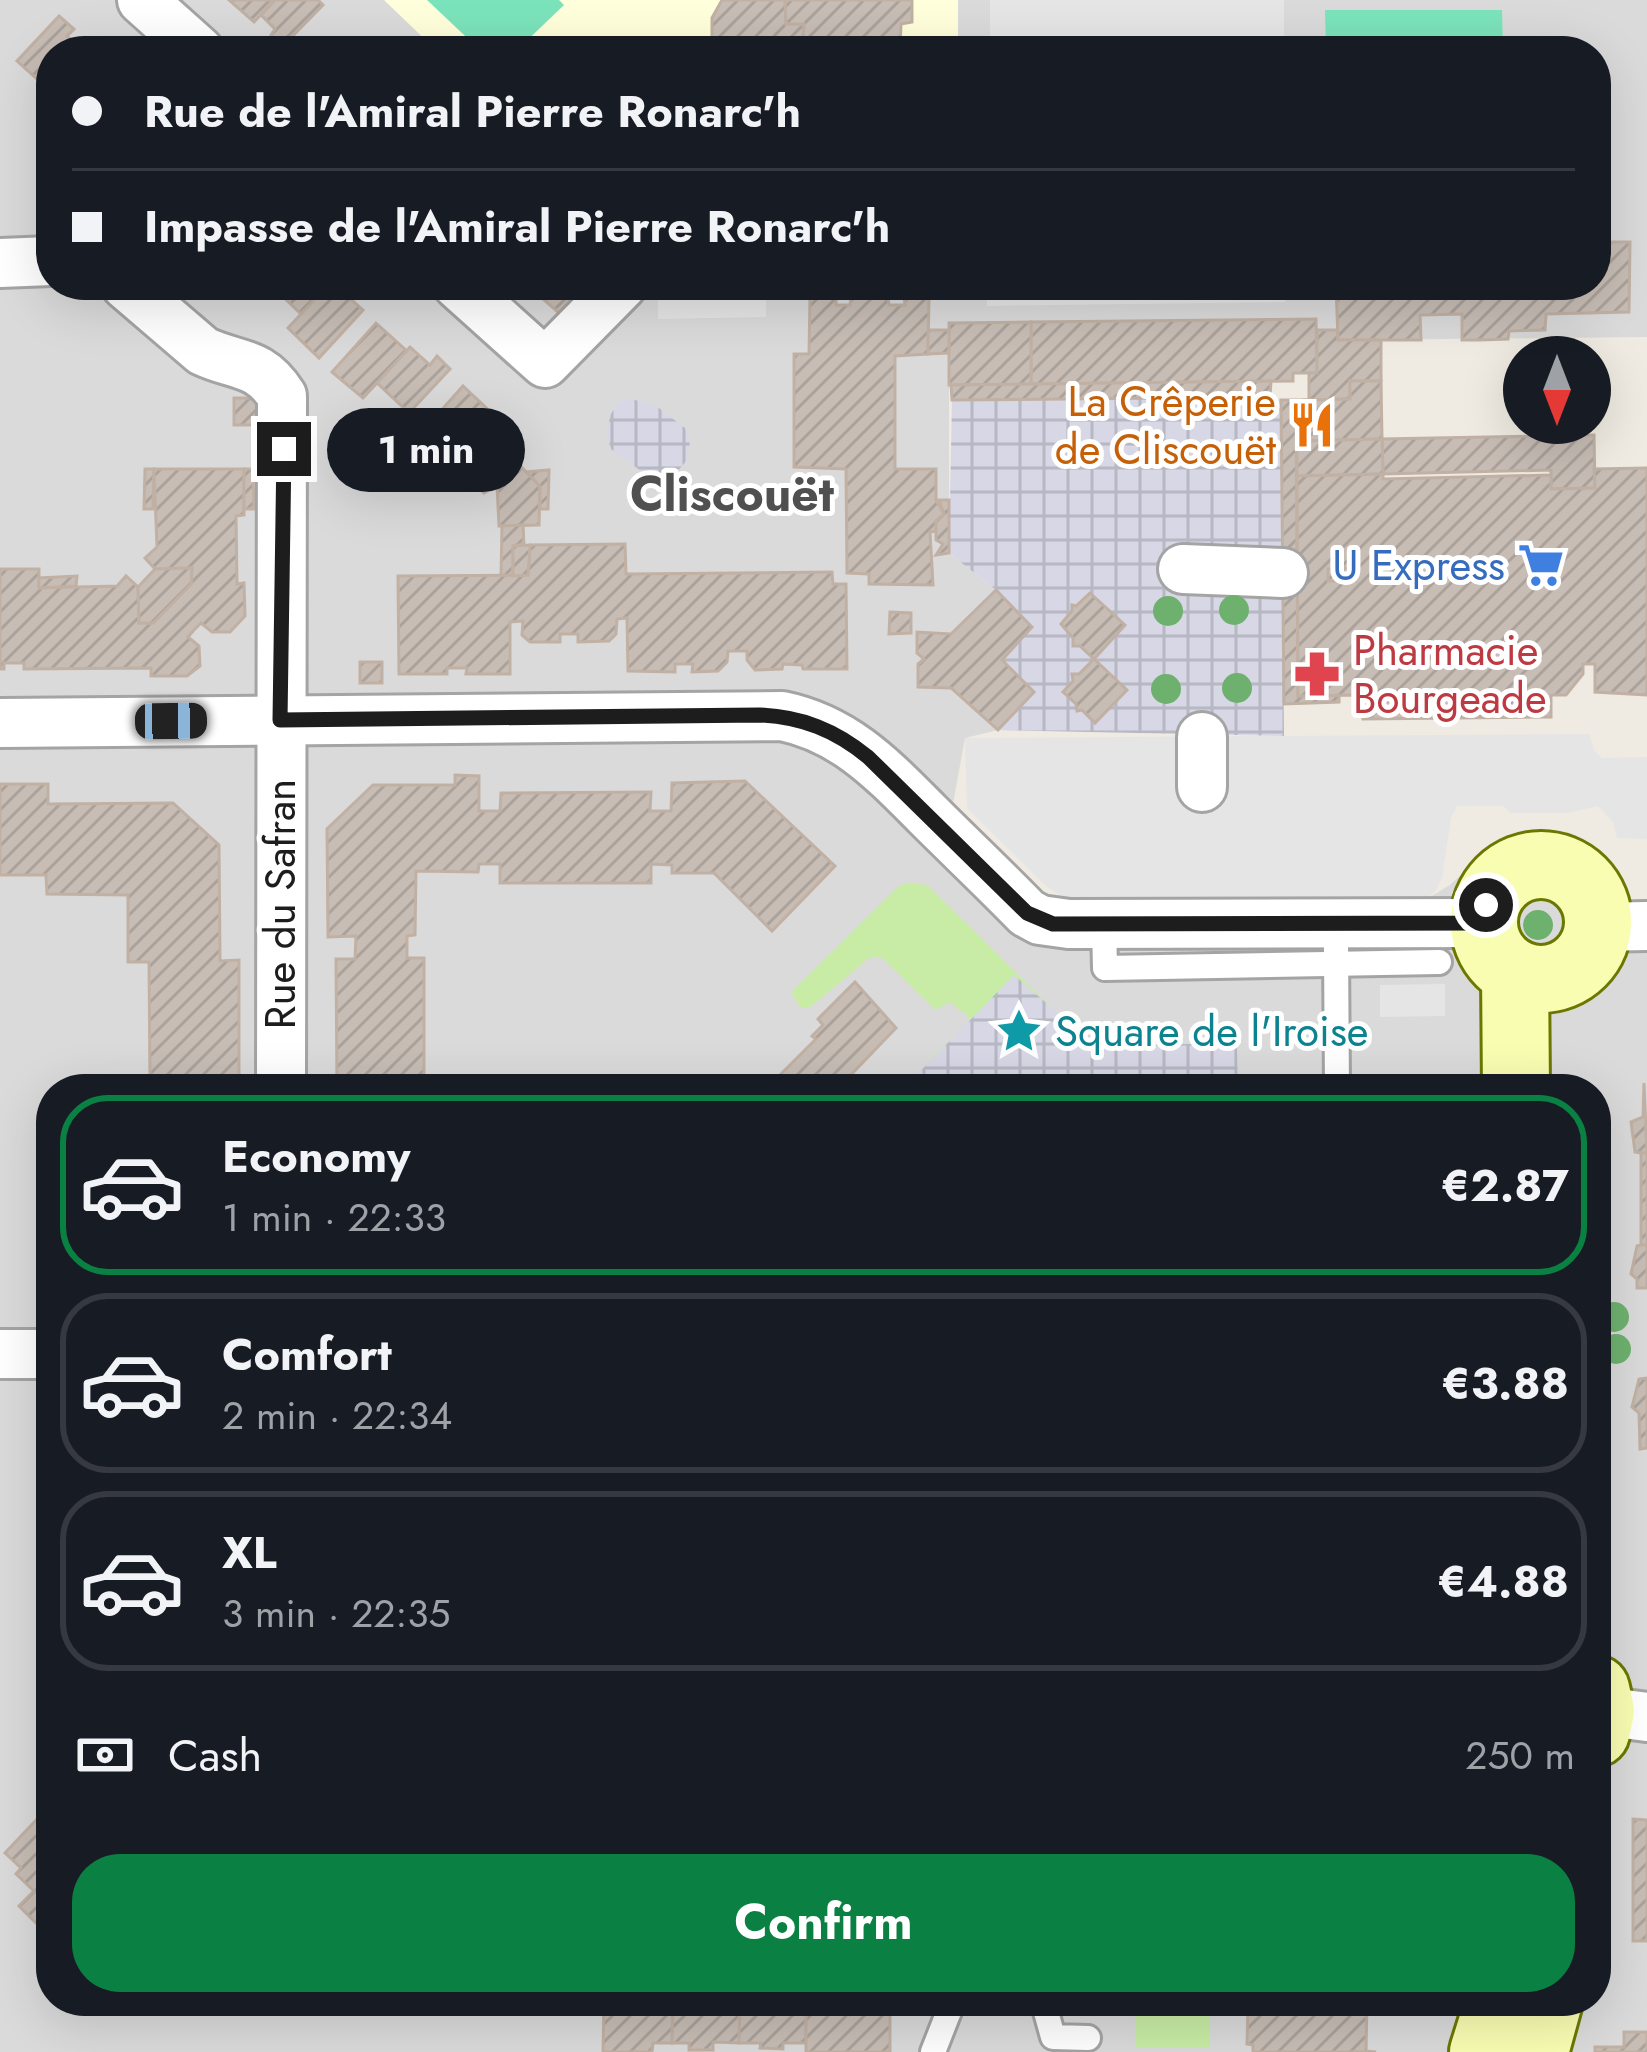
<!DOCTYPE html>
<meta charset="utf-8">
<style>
body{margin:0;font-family:Jost,sans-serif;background:#20242c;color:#f1f3f6;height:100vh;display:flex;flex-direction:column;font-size:45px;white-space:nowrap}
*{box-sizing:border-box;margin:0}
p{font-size:39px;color:#9ea1a6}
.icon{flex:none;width:66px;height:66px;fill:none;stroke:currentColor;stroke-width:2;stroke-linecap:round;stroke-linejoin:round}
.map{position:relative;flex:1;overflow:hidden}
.panel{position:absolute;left:36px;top:1074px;width:1575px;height:942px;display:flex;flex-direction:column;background:#171b24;border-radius:48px;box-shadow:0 12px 48px #0002}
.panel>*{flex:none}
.guide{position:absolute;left:36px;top:36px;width:1575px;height:264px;border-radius:48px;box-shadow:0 12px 48px #0002;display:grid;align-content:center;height:264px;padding:0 36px;background:#171b24}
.needle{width:78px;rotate:180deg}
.tools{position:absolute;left:1503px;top:336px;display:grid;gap:24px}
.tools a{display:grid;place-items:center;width:108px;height:108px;border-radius:50%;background:#171b24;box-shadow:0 12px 48px #0002;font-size:60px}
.end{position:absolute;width:54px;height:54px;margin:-27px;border:15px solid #1d1d1d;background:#fff;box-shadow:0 0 0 6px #fff}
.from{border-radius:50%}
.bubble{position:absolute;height:84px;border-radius:42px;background:#171b24;box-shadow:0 12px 48px #0002;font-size:39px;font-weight:700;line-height:84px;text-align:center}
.car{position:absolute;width:36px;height:72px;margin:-36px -18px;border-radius:15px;box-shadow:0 0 9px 3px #0007;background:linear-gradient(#222 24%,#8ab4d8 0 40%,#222 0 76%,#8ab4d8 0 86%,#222 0)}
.guide b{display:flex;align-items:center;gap:42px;height:114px;font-size:45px}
.guide b+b{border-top:3px solid #363941}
.guide i{width:30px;height:30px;background:#f1f3f6}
ul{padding:21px 0 0;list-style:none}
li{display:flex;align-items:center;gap:36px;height:180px;margin:0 24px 18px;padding:0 12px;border:6px solid #363941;border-radius:48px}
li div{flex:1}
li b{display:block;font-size:45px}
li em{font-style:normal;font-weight:700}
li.current{border-color:#0b8043}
li>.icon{width:108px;height:108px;stroke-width:1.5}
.pay{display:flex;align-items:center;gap:30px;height:132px;padding:0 36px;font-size:45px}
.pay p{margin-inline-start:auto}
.cta{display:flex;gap:24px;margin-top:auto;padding:24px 36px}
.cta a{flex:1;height:138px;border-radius:48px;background:#0b8043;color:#fff;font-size:48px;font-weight:700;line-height:138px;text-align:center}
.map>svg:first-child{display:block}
.residential{fill:#dbdada;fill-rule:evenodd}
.education{fill:#ffffdb}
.grass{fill:#c8eca5}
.pitch{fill:#7be3bb}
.parking{fill:#e5e5e5}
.plaza{fill:url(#plaza-grid)}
.building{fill:url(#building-hatch);stroke:#c1b1a4;stroke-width:3}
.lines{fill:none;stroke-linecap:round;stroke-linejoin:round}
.lane-casing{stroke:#a4a4a4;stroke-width:30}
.street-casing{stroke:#a4a4a4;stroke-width:54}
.secondary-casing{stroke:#6b7800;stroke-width:72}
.lane{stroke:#fff;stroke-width:24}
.street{stroke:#fff;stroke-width:48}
.secondary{stroke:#f9fdb2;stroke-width:66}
.tree{fill:#6eb16e}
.route{stroke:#1d1d1d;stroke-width:15}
.labels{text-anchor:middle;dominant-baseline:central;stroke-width:10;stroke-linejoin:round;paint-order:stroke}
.food-label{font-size:42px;fill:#c56008;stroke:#fff;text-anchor:end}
.shop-label{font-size:42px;fill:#366cbe;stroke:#fff;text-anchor:end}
.health-label{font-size:42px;fill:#be3a42;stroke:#fff;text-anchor:start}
.street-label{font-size:42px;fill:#1d1d1d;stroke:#fff}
.culture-label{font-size:42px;fill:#0d838f;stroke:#fff;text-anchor:start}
.quarter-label{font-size:48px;font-weight:bold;fill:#505050;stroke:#fff}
</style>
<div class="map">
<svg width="1647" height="2052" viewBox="0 0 1647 2052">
<defs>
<pattern id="plaza-grid" width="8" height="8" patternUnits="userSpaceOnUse" patternTransform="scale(3)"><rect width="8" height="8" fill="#d7d7e5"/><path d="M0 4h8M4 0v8" fill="none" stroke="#b8b8c4"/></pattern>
<pattern id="building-hatch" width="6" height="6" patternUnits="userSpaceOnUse" patternTransform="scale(3)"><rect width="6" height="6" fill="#c7bdb5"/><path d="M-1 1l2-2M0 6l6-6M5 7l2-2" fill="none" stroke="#aaa29b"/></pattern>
</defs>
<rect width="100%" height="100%" fill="#efebe2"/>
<!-- residential -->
<path class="residential" d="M0,0H1647V337L1338,340L1337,330H1317L1315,319L949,324V553L996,590L1032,627L1034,692L998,730L965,738L952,809L1046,898L1420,903L1450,885L1492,845L1572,841L1628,905H1647V2052H0ZM51,51H1596V285H51ZM51,1089H1596V2001H51Z"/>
<!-- education -->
<path class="education" d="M384,0H958V51H437Z"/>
<!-- grass -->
<g class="grass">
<path d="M910,883L927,885L1051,1007L928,1063L971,1019L950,1002L936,1010L881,957L869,958L809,1008L800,1007L791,992L900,885Z"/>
<rect x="1135" y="2007" width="75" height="41"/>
</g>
<!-- pitch -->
<g class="pitch">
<path d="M427,0H559L564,5L516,51H481Z"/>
<path d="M1325,10H1502L1503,51H1326Z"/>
</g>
<!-- parking -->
<g class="parking">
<rect x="990" y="0" width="294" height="51"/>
<path d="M658,285H766V317L658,319Z"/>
<path d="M987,285H1285V302L987,306Z"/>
<path d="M1589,734L1594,750L1602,758L1647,757V839L1617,838L1613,822L1598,806L1568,813H1511L1503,806H1457L1451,818L1442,878L1435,892L1420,903L1065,899L1046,886L967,808L965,738Z"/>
<path d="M1445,984V1016L1380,1017V985Z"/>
</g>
<!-- plaza -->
<g class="plaza">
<path d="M1270,397L1281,400L1284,736L998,730L1034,693L1002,660L1032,627L996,590L949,553L952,400Z"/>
<path d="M627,398L655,405L685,428L690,442L687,460L677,472L661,480L649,477L611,449L606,432L611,414L618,403Z"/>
<path d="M1014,975L1096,1046L1237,1043L1238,1089H903Z"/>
</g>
<!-- building -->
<g class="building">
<path d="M229,0H275L254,22Z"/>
<path d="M275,0H318L323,5L283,46L271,35L275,29L261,15Z"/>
<path d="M722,0H785L786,24H804L803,38H771V51H728L727,40H712V18Z"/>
<path d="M785,0H912V22L901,24L900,51H771V38H803L804,24H786Z"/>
<path d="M59,16L74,29L67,36L81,49L51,51V81L46,87L17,61Z"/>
<path d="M659,40H727L728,51H659Z"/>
<path d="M1596,242H1630L1629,312L1546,314L1545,330L1509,331L1508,339L1480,340H1462V314L1420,315L1421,340H1338L1336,285H1596Z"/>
<path d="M271,285H328L301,314Z"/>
<path d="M328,285H335L363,310L319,358L288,328Z"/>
<path d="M527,285H587L560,314Z"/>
<path d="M904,295L929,296L928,354L895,356V469H936V500L944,514L936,521V531L930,532L933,585L869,584V574L847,573L846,469L794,467V354H809L810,296H836V305H850L851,297H888L889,305H905Z"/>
<path d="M1316,319L1317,373H1293V381L1031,384V322Z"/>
<path d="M1031,322V384L949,385V323Z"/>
<path d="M376,323L407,351L363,398L332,372Z"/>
<path d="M928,330H949V353L928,354Z"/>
<path d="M1317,330H1337L1338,340H1381V381H1350V399L1309,400V373H1317Z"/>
<path d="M410,347L430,365L437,356L450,369L409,413L377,383Z"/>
<path d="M1271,381L1270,397L952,400L951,385Z"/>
<path d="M1350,381H1381L1382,439L1297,441L1296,407H1304V400L1350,399Z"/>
<path d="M463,386L497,418L493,423L508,438L483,465L466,449L462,453L430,423Z"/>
<rect x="234" y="398" width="27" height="27"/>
<path d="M1281,400H1304V407H1296L1298,696L1339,695V702L1284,704Z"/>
<path d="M1594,435L1595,488L1551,489V470L1383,474L1382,439Z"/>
<path d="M1382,439L1383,474L1297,476V441Z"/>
<path d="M501,446L540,486L539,525L499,526L497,485L484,493L470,479Z"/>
<path d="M1647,468V695L1595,692V664H1583V674L1566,695H1551V717L1363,719L1361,695L1298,696L1297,476L1383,474V479L1551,475V489L1595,488L1594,469Z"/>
<path d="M145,469H154L153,509H144Z"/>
<path d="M154,469H244V515L236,516L237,584L244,583L245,616L230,632H212L201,623L194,630L188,637L199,646L200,666L187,676H151V668L24,669V663H4V669H0V569H39V588L117,586L126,576L138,587L139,623H153L191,584L192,568L155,569L145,558L157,547Z"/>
<path d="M244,469H253L254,509H244Z"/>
<path d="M549,470L548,509H540V486L526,472Z"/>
<path d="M939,500H949V553L936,555L943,544L936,540V521L944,514Z"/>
<path d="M523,525L524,544L513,546V576H501L502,526Z"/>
<path d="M625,544L626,574L832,572L833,584H846L847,669H803L802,665L783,664L782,669L755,670L747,660V651H728L727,662L718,671L692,672L693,664H675V672L628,671L627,618L617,619L616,634L609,641L578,642V634H560V642H530L522,635L523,621L510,622V674H466L467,668H447V674H399L398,576L528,575L530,545Z"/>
<path d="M530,545L528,575L513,576V546Z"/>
<path d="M192,568L191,584L153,623H139L138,587L155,569Z"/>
<path d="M1356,568V581H1328V569Z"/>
<path d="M77,576L76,586L39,588V578Z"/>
<path d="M996,590L1032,627L1002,660L1034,692L998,730L951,688L918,687V664L924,659L917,653V632L951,634Z"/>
<path d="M1090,593L1125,625L1094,659L1080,646H1073V638L1061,624L1072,611V605L1076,606Z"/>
<path d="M890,612L911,613V633L889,634Z"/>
<path d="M1094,659L1127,690L1095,723L1082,710L1077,711L1076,704L1063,692L1073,681L1072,674H1079Z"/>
<rect x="360" y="662" width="22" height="21"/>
<path d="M455,775L479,776V811H500L501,793L651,792L650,811H671L672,783L745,781L835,866L772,931L714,873H672V865L651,864V883H500V864H479L478,872L416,871L415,935L407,936V958H424V1089H337L336,959H355L356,936L328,937L327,829L373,785H455Z"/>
<path d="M0,784H48V804L173,803L219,845L220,961L239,960V1081H150L149,962H128V895L47,894L46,875H0Z"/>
<path d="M855,982L896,1028L846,1080L855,1089H766L816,1039L812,1036L823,1025L818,1019Z"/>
<path d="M1644,1083L1647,1153H1641L1635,1152L1631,1122L1643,1117Z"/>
<rect x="1641" y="1153" width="6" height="92"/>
<path d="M1641,1245H1647V1288H1637V1279L1631,1274L1637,1246Z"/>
<path d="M1647,1378V1448L1640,1449L1639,1413L1632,1407L1639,1379Z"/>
<path d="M38,1818L51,1830V1926L45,1932L19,1906L34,1891L16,1874L21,1868L5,1853Z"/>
<path d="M1633,1819L1647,1820V1941H1633Z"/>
<path d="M604,2001H629V2005L673,2001L672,2043H653L652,2052H603Z"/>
<path d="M673,2001H740L739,2043L713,2042V2050H689V2043H672Z"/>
<path d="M740,2001H806V2043H783V2049L760,2048L761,2043H739Z"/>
<path d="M1253,2001H1367L1366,2051L1376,2052H1253V2045L1247,2044L1248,2006H1253Z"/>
<path d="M849,2003L890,2004V2052H806V2008L849,2015Z"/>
<path d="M1624,2032H1647V2052H1595V2047H1624Z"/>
</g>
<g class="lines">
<!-- lane casing -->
<g class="lane-casing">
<g id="lane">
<path d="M1104,925L1105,968L1439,962"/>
<path d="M1336,947L1337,1089"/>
<path d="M1043,2001L1053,2037L1088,2038"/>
<path d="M933,2052L953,2001"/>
</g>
</g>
<!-- street casing -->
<g class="street-casing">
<g id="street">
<path d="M142,0L199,51"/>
<path d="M0,263L51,261"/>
<path d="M126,285L203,351C237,367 259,360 282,396L281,1089"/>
<path d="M458,285L545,363L622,285"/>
<path d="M1183,569L1283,573"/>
<path d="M0,723L782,716C845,729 883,770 927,814C960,847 994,879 1027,913L1040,920L1069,924L1483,923"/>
<path d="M1202,737V787"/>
<path d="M1598,927L1647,926"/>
<path d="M0,1354H51"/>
<path d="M1601,1711L1647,1717"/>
</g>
</g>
<!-- secondary casing -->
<g class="secondary-casing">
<g id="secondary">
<circle cx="1541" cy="922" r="57"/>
<path d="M1515,973L1516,1089"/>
<path d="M1596,1689L1601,1711L1596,1733"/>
<path d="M1483,2052L1499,2001"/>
<path d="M1535,2052L1549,2001"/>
</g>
</g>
<!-- lane -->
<use href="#lane" class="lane"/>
<!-- street -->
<use href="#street" class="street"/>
<!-- secondary -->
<use href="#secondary" class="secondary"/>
</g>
<!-- trees -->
<g class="tree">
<circle cx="1234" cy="610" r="15"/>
<circle cx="1168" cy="611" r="15"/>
<circle cx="1237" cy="688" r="15"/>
<circle cx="1166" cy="689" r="15"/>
<circle cx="1538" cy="925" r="15"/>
<circle cx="1614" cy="1317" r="15"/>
<circle cx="1616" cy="1349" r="15"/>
</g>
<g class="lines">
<!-- route -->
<path class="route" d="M284,449L280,720L760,715C802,717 835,730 868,757L1027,913L1053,924L1484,923L1486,905"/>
</g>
<!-- icons -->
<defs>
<g id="restaurant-bare" transform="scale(3.6)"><path d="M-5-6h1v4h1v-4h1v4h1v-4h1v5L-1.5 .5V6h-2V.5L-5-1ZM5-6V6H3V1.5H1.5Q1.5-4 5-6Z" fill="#e8710a" stroke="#fff" stroke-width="2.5" paint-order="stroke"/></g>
<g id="supermarket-bare" transform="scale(3.6)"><path d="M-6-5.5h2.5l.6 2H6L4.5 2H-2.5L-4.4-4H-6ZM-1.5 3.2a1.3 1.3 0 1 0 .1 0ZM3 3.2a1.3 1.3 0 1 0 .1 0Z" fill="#3f7fe0" stroke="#fff" stroke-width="2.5" paint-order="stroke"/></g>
<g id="pharmacy-bare" transform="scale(3.6)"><path d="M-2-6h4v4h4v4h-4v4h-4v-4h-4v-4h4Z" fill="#e0444e" stroke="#fff" stroke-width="2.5" paint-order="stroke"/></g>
<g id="sight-bare" transform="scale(3.6)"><path d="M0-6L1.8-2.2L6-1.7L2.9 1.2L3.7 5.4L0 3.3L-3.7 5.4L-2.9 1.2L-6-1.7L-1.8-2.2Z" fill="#0f9aa8" stroke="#fff" stroke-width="2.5" paint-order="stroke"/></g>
</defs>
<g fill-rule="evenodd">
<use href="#restaurant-bare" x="1312" y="425"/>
<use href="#supermarket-bare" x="1541" y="565"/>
<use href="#pharmacy-bare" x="1317" y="674"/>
<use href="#sight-bare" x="1019" y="1031"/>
</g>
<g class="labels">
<!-- food labels -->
<g class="food-label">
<text x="1276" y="401">La Crêperie<tspan x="1276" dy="48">de Cliscouët</tspan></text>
</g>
<!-- shop labels -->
<g class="shop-label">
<text x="1505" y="565">U Express</text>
</g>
<!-- health labels -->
<g class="health-label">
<text x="1353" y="650">Pharmacie<tspan x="1353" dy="48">Bourgeade</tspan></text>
</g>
<!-- street labels -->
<g class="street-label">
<text transform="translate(280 904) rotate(-90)">Rue du Safran</text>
</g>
<!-- culture labels -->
<g class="culture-label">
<text x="1055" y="1031">Square de l'Iroise</text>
</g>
<!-- quarter labels -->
<g class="quarter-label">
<text x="732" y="494">Cliscouët</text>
</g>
</g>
</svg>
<div class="tools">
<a><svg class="needle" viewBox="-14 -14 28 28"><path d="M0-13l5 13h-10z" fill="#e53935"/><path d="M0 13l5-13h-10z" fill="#9ea1a6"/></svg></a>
</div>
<i class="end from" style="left:1486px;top:905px"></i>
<i class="end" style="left:284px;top:449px"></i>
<div class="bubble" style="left:327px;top:408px;width:198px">1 min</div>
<i class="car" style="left:171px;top:721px;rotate:89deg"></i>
<div class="guide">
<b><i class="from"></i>Rue de l'Amiral Pierre Ronarc'h</b>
<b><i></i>Impasse de l'Amiral Pierre Ronarc'h</b>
</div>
<section class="panel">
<ul>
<li class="current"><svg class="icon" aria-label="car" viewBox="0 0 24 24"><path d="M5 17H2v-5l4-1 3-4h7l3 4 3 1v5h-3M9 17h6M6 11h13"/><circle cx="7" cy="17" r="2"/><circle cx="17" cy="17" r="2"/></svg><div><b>Economy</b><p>1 min · 22:33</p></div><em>€2.87</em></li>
<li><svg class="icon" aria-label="car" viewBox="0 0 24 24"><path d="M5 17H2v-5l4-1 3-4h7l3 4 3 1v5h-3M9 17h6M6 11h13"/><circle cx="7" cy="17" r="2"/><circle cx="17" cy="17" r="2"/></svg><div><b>Comfort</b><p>2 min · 22:34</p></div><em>€3.88</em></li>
<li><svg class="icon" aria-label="car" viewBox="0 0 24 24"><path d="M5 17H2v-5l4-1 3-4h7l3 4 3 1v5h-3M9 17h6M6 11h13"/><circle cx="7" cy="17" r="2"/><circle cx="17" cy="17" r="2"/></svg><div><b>XL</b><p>3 min · 22:35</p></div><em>€4.88</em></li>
</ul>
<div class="pay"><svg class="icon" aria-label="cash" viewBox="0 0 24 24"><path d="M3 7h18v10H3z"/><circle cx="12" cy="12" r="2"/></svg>Cash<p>250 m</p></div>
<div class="cta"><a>Confirm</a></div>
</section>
</div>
